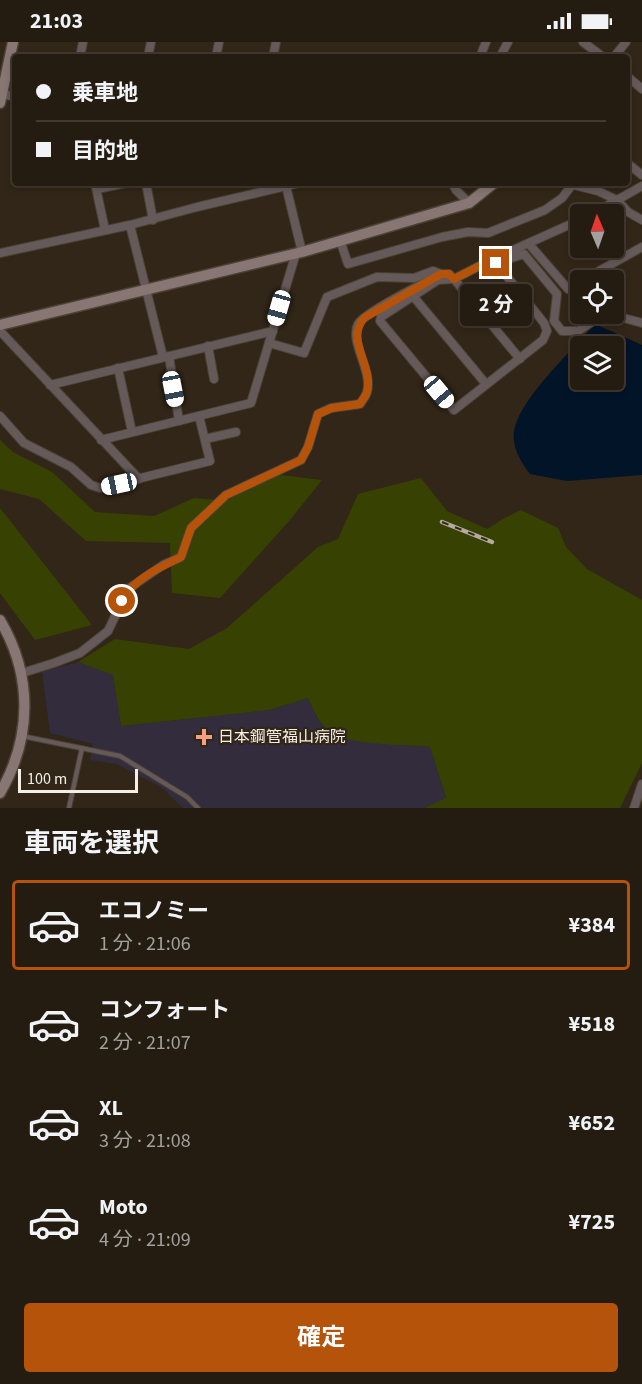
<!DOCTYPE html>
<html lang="ja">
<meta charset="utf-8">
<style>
body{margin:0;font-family:"Source Sans 3","Noto Sans JP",sans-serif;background:#31291f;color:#f1f3f6;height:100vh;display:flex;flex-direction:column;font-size:22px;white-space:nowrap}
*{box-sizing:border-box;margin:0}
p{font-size:20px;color:#a3a19f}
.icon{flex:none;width:33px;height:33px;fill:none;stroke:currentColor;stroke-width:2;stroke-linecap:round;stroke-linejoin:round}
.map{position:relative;height:766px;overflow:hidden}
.panel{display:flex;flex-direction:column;background:#251c11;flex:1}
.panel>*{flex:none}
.banner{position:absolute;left:12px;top:12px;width:618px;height:132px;border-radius:6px;box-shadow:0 3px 9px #0003,0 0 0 2px #423a31;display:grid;align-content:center;height:132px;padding:0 24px;background:#251c11}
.needle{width:39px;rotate:358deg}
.controls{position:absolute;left:570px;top:162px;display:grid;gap:12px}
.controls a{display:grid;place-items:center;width:54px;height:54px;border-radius:6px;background:#251c11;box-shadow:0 3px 9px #0003,0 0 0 2px #423a31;font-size:30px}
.scale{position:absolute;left:18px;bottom:15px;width:120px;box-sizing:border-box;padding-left:6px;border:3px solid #f5eee4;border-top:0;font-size:16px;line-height:21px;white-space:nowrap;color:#f5eee4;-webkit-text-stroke:4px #312617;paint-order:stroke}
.end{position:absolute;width:27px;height:27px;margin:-14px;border:8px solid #b45309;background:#fff;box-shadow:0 0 0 3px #fff}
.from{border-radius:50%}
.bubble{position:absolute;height:42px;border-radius:6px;background:#251c11;box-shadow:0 3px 9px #0003,0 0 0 2px #423a31;font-size:20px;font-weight:700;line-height:42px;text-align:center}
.car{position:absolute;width:18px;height:36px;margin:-18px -9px;border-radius:8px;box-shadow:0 0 4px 2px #0007;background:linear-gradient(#fff 24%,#345 0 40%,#fff 0 76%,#345 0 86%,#fff 0)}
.banner b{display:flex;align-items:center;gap:21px;height:57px;font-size:22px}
.banner b+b{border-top:2px solid #423a31}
.banner i{width:15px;height:15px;background:#f1f3f6}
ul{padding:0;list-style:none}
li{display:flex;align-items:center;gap:18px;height:90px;margin:0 12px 9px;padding:0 12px;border:3px solid transparent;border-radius:6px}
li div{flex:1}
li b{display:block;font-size:22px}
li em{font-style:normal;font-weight:700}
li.active{border-color:#b45309}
li>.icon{width:54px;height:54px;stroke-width:1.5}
h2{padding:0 24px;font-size:27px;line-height:72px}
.cta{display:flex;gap:12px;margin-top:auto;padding:12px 24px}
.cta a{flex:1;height:69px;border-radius:6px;background:#b45309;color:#fff;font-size:24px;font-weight:700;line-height:69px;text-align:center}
.status{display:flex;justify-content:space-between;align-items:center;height:42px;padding:0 30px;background:#251c11;direction:ltr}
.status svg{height:16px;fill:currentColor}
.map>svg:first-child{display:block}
.medical{fill:#322c3d}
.green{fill:#374202}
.water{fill:#021427;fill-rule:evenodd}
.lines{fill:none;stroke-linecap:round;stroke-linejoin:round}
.lane-casing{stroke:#4c4234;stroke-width:6}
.street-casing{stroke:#4c4234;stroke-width:10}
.secondary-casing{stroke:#4c4234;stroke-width:13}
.lane{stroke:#655a59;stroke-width:4}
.street{stroke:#655a59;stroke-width:8}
.secondary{stroke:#877674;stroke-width:10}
.rail-casing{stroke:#b4aba0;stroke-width:4.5}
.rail{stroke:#312617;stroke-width:2;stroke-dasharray:7;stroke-linecap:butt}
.route{stroke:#b45309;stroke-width:8}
.poi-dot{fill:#f2a081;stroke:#312617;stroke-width:2}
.labels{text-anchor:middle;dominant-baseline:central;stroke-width:4.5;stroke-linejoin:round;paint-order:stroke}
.poi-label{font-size:16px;fill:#f5eee4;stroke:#312617;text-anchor:start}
</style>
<div class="status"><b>21:03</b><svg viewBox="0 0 49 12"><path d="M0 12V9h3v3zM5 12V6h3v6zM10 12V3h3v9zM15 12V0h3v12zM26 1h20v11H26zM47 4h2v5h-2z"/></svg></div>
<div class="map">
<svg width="642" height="766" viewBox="0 0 642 766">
<rect width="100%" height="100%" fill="#312617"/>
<!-- medical -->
<path class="medical" d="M78,620L113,632L121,684L269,668L308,656L317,676L355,699L430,705L446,757L424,766H183L161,745L116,722L90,718L93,702L50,691L42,630Z"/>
<!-- green -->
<g class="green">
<path d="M0,398L13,410L52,430L95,470L154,474L194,456L227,459L264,431L322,438L290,478L220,556L172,551L170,501L86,499L39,457L0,447Z"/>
<path d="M421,436L447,469L487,487L503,477L521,468L558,486L566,505L587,527L642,558V721L620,766H424L446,756L430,705C405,702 352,704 332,691C319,683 314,669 308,656L269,668L121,684L113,633L78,620L115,597L189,607L227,586L318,505L338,497L358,452Z"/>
<path d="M0,466L92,583L35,598L0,551Z"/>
</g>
<!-- water -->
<path class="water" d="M595,282L642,303V433L567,439L530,432C520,419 510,402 515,385C522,355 574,306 595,282ZM580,304H614V338H580Z"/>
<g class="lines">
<!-- lane casing -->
<g class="lane-casing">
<g id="lane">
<path d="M22,694L120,714L187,755L198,766"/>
<path d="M69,766L82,706"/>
</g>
</g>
<!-- street casing -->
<g class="street-casing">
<g id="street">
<path d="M583,0L603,15"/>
<path d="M80,15L83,0"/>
<path d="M148,15L151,0"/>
<path d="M216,15L219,0"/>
<path d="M273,15L276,0"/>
<path d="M480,15L486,0"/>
<path d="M500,15L508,0"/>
<path d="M614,15L626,0"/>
<path d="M627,34L642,47"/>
<path d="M2,52L15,55"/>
<path d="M627,121L642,133"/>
<path d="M95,141L105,188"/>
<path d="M146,141L153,178"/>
<path d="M452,141L456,148L469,161"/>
<path d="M570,142L598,149L617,158L628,170L642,178"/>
<path d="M286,144L302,210"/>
<path d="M97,147L126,141"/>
<path d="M592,172L642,144"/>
<path d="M130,183L163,315"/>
<path d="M340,198L348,222L442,195L468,190L488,191L545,168L562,156L572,143"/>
<path d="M529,202L568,247L580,240"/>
<path d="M0,211L130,183L197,165L299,141"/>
<path d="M493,217L544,281L547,289L543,298L454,368L380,279L381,275L438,238L454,237L493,217L580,178"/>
<path d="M496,221L524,212L557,252L554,279L562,289H578L599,275L609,272L642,281"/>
<path d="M583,238L642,205"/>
<path d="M413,254L486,342"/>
<path d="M0,289L139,437"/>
<path d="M269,301L304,311L327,255L377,235L414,236L433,229L441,232H449L454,237L520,317"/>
<path d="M208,304L214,337"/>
<path d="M169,314L179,379"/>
<path d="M118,326L132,390"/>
<path d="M50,343L273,289"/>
<path d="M0,374L24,401L71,425L91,443L100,446L210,419L199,374"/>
<path d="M205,397L236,390"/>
<path d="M101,398L251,361L296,211"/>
<path d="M22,631L54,621L80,611L108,589L128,547L163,523L181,515L191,486L226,453L301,418L308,405L318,372L331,366L360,362C362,359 366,354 367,350C373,329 349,300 358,282C365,270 426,240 441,232"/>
<path d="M634,766L642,742"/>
</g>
</g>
<!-- secondary casing -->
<g class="secondary-casing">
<g id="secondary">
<path d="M0,61L13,0"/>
<path d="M0,283L302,210L469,161L494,141"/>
<path d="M0,578C33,634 32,696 0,751"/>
</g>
</g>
<!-- lane -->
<use href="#lane" class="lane"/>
<!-- street -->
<use href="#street" class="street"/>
<!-- secondary -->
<use href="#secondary" class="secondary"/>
<!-- rail casing -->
<g class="rail-casing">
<path id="rail" d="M442,480L492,500"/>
</g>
<!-- rail -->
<use href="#rail" class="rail"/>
</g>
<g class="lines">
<!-- route -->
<path class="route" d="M122,559C132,538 160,525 181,515L191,486L226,453L301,418L308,405L318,372L332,366L360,362C362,358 366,354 367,350C374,324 345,299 364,276L441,232H449L454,237L493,217L496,221"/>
</g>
<!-- markers -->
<path class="poi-dot" d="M201 686h6v6h6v6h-6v6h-6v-6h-6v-6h6z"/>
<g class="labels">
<!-- poi labels -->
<g class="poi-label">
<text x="218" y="695">日本鋼管福山病院</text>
</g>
</g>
</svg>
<div class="controls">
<a><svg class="needle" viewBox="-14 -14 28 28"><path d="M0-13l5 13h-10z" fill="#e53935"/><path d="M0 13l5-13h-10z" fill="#a3a19f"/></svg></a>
<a><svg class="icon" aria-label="locate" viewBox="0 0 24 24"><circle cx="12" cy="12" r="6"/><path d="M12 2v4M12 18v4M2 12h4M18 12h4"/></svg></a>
<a><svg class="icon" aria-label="layers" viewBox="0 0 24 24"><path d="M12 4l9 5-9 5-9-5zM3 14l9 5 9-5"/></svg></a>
</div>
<div class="scale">100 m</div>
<i class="end from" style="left:122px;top:559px"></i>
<i class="end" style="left:496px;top:221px"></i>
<div class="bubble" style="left:460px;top:242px;width:72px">2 分</div>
<i class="car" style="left:279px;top:266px;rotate:196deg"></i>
<i class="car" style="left:173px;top:347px;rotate:169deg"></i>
<i class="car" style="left:439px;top:350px;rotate:140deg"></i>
<i class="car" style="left:119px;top:442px;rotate:258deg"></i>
<div class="banner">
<b><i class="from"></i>乗車地</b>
<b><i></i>目的地</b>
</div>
</div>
<section class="panel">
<h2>車両を選択</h2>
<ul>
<li class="active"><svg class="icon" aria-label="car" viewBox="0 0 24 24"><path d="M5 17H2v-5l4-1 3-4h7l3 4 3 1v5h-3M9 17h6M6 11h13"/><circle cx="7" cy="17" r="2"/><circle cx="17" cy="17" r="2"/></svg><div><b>エコノミー</b><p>1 分 · 21:06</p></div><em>¥384</em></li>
<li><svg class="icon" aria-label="car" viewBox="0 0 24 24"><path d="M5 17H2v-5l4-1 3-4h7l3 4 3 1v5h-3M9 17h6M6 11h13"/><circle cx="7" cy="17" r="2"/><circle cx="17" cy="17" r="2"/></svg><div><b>コンフォート</b><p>2 分 · 21:07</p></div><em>¥518</em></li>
<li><svg class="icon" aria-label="car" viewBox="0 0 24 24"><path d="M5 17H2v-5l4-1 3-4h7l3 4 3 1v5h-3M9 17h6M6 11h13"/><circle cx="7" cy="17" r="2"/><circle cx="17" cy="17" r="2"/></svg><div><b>XL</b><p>3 分 · 21:08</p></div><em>¥652</em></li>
<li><svg class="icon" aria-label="car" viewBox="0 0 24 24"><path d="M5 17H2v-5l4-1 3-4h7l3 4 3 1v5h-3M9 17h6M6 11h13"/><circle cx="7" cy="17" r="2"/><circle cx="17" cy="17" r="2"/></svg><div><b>Moto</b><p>4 分 · 21:09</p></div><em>¥725</em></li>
</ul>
<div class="cta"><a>確定</a></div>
</section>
